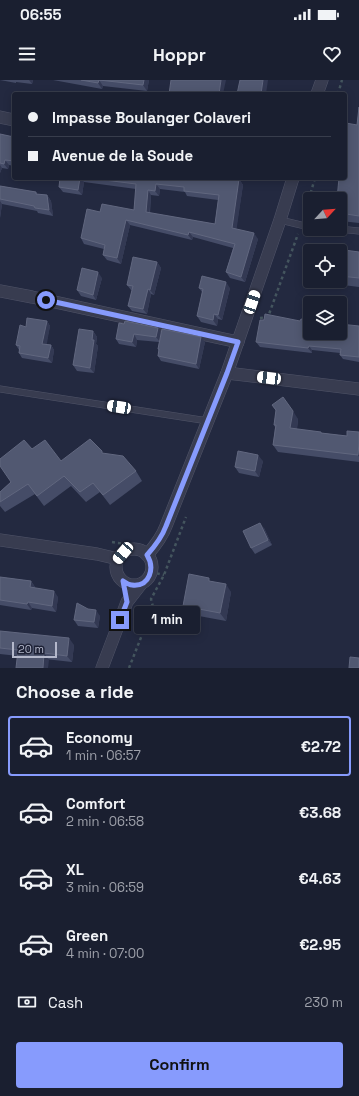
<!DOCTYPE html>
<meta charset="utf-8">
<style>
body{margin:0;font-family:"Space Grotesk",sans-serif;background:#232738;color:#f1f3f6;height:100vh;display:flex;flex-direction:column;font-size:15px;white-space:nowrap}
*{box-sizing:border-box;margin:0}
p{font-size:13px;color:#9fa2ab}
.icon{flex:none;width:22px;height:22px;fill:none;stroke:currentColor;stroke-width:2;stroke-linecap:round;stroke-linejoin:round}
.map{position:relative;height:588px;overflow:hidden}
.panel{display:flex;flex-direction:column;background:#1a1f30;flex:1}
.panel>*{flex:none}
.banner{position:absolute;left:12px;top:12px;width:335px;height:88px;border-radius:4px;box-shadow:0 2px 10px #0003,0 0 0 1px #383d4c;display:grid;align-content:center;height:88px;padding:0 16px;background:#1a1f30}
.needle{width:26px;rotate:64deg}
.tools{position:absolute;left:303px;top:112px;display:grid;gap:8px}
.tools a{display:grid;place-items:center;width:44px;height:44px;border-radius:4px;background:#1a1f30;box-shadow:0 2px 10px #0003,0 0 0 1px #383d4c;font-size:20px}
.scale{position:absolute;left:12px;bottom:10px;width:45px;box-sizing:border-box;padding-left:4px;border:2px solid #b4b8cb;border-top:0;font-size:11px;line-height:14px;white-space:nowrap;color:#b4b8cb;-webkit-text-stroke:3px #1d2135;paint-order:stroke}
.end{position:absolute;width:18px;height:18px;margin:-9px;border:5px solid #879bfd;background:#111;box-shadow:0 0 0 2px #111}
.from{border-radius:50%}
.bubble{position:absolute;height:28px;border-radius:4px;background:#1a1f30;box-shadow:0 2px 10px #0003,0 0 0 1px #383d4c;font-size:13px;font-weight:600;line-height:28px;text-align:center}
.car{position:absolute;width:12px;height:24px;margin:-12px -6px;border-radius:5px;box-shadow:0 0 3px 1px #0007;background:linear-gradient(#fff 24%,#345 0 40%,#fff 0 76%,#345 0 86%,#fff 0)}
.banner b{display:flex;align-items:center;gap:14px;height:38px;font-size:15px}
.banner b+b{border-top:1px solid #383d4c}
.banner i{width:10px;height:10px;background:#f1f3f6}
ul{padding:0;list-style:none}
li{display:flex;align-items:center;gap:12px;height:60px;margin:0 8px 6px;padding:0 8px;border:2px solid transparent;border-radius:4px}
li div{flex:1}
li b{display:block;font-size:15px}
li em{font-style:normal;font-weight:600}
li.active{border-color:#879bfd}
li>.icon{width:36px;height:36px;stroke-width:1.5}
h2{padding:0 16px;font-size:18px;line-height:48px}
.pay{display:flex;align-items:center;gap:10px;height:44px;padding:0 16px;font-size:15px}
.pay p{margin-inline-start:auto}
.button{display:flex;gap:8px;margin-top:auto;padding:8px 16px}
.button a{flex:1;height:46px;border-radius:4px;background:#879bfd;color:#111;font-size:16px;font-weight:600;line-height:46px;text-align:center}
.status{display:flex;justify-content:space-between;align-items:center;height:28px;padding:0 20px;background:#1a1f30;direction:ltr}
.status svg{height:11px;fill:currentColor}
header{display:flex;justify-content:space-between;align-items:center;height:52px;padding:0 16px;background:#1a1f30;font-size:18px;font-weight:600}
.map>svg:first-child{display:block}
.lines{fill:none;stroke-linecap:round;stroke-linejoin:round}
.lane-casing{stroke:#505468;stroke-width:7}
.street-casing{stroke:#505468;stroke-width:13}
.path{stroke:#44555e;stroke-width:2.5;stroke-dasharray:3 3;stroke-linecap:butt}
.lane{stroke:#383c50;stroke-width:6}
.street{stroke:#383c50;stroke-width:12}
.wall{fill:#454c67;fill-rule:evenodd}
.shaded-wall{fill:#333953}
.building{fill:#515871;stroke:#61677f;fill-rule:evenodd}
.route{stroke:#879bfd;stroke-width:5}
</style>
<div class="status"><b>06:55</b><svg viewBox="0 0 49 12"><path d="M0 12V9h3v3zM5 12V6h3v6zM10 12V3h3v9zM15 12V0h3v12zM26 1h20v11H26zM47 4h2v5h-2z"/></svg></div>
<header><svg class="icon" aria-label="menu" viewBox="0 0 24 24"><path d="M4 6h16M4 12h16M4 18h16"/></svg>Hoppr<svg class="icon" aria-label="heart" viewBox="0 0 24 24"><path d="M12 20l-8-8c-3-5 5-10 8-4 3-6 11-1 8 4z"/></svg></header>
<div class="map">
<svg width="359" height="588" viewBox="0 0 359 588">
<rect width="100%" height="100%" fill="#232940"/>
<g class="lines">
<!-- lane casing -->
<g class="lane-casing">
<g id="lane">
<path d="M280,140L301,145L310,146"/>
<path d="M338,149L359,151"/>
<path d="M0,309L208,341"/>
</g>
</g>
<!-- street casing -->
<g class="street-casing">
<g id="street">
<path d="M317,14L322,0"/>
<path d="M0,37L14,40"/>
<path d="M0,211L32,217L238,262"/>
<path d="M227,293L359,309"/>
<path d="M0,460L97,474L118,479"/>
<circle cx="134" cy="487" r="18"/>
<path d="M147,475C155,466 162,457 166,446L227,293L280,140L293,98"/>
<path d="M102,588L127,522L141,504"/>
</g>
</g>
<!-- path -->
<g class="path">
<path d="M338,14L342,0"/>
<path d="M304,136L315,98"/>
<path d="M260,238L268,237L298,154"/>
<path d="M112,462L125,464L131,469"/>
<path d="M151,492L164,495"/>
<path d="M129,588L153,527L151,519L164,495L186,437"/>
</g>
<!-- lane -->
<use href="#lane" class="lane"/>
<!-- street -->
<use href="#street" class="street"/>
</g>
<!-- wall -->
<g class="wall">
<path d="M0,0H33L32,4L16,2V3Z"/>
<path d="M53,0H149L147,11L103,6L102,9Z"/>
<path d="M359,27V143L341,141L340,140V119L357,45Z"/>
<path d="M0,54L14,57V86L9,85L8,89L2,88L0,93Z"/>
<path d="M60,98H229L239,99L243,105L236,149L258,159L245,202L230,198L226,192L233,168L193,157L192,160L130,145L121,184L107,180L103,175L104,169L84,164L81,158L100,132L134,130L136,109L84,102L82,115L63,112L59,107ZM160,109L185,112L187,116L218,120L215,144L150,133L151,115L159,116Z"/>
<path d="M0,106L36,112L37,114L47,115L51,121L53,136L38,133L37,131L2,124L0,138Z"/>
<path d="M307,165L359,172V207L311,201H340V171H310V200L304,192Z"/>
<path d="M157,182L161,188L154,215L151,214L147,234L132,231L128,226L132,210H131L127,205Z"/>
<path d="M102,198L96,220L81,216L77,210Z"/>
<path d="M199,208H230L222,240L218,239L217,246L201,242L197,236L202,212Z"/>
<path d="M47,241L50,246L46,264L51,265L54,270L52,283L22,278L19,273V270L16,265L26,247Z"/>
<path d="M124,244L205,262L199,289L161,281L158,276L159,271L158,269L159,262L137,260L136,267L119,264L116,259Z"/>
<path d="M359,246V282L343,279L340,275V273L312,270V273L260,267L256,262Z"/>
<path d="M93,251L97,257L96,264L98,266L94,293L77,291L73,285Z"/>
<path d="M272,325L298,339L297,349L322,353L347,356L359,352V382L278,372L273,365L275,347L274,345L276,331Z"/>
<path d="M32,369L61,381L103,373L136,391L142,401L110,425L100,412L86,422L71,406L44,426L35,414L5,432L0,426V412L11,402Z"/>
<path d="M263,381L259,397L239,393L235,387Z"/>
<path d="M264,448L272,465L255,474L251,468Z"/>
<path d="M0,497L31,501L35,507V508L58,517L56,532L32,528L31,530L0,525Z"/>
<path d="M212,501L231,512L226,541L188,534L183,526Z"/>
<path d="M88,529L100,536L98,548L78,546L74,540Z"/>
<path d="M0,551L74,565L72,582L0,574Z"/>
</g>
<!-- shaded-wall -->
<g class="shaded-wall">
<path d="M29,0H33L32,4Z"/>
<path d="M99,0L103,6L102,9L98,3Z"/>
<path d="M144,0H149L147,11L143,5Z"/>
<path d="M221,0H226L223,14H219Z"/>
<path d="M263,0H268L266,14H261Z"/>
<path d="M5,80L9,85L8,89L4,84Z"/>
<path d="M0,85L2,88L0,93Z"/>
<path d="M80,98H81L84,102L82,115L78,110Z"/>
<path d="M239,99L243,105L236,153L232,148Z"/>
<path d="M156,104L160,109L159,116L155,111Z"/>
<path d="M148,110L151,115L149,137L146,132Z"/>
<path d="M47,115L51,121L53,136L49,130Z"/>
<path d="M0,121L2,124L0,138Z"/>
<path d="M126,140L130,145L121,184L117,178Z"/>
<path d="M189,152L193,157L192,160L188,155Z"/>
<path d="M254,153L258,159L245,202L241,197Z"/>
<path d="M157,182L161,188L154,215L150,210Z"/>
<path d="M98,192L102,198L96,220L93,215Z"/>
<path d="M226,202L230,208L222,240L218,235Z"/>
<path d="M148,209L151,214L147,234L143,229Z"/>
<path d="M214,234L218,239L217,246L213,240Z"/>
<path d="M47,241L50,246L46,269L42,264Z"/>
<path d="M158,248L161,253L160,262L156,257Z"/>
<path d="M93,251L97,257L96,264L98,266L94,293L90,288Z"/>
<path d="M134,254L137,260L136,267L132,262Z"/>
<path d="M201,257L205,262L199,289L196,284Z"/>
<path d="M51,265L54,270L52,283L48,278Z"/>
<path d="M309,266L312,270V273L308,268Z"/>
<path d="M293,331L298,339L296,355L290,348Z"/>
<path d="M359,363V377L358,375Z"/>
<path d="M258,375L263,381L259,397L255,391Z"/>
<path d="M260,443L264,448L272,465L268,460Z"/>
<path d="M31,501L35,507L34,513L30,507Z"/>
<path d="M226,504L231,512L226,541L220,533Z"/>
<path d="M54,511L58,517L56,532L52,526Z"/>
<path d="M28,522L32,528L31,530L27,524Z"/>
<path d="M96,530L100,536L98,548L94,542Z"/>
<path d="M69,558L74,565L72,582L67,576Z"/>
<path d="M44,573L49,580L48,588H43Z"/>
</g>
<!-- building -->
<g class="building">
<path d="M81,0H144L143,5L99,0L98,3Z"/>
<path d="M171,0H221L219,14H169Z"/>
<path d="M240,0H263L261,14H237Z"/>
<path d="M359,27V136L340,133V119H337L339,98H345V50L346,43L357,45Z"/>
<path d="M0,54L14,57V81L5,80L4,84L0,83Z"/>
<path d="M60,98H80L78,110L59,107Z"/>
<path d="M89,98H229L239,99L232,148L254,153L241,197L226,192L235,164L189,152L188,155L126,140L117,178L103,175L105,165L81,158L87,129L100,132L102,124L134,130L136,104ZM156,104L184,107V111L219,115L215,144L146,132L148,110L155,111Z"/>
<path d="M0,106L36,112V114L47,115L49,130L35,128L34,126L0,119Z"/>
<path d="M307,165L359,172V198L340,196V171H310V192H304Z"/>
<path d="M133,177L157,182L150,210L148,209L143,229L128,226L133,206L127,205Z"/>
<path d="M82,188L98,192L93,215L77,210Z"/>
<path d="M202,196L226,202L218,235L214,234L213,240L197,236L203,209L199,208Z"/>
<path d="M265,234L300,241L301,239L310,241V253H340V244L359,246V277L340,275L341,269L309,266L308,268L256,262L260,240H264Z"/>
<path d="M27,238L47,241L42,264L51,265L48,278L19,273L20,266L16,265L20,245L26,247Z"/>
<path d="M125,241L158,248L156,257L134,254L132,262L116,259L119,243L124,244Z"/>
<path d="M79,249L93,251L92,260H94L90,288L73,285Z"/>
<path d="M162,249L201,257L196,284L158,276L159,269H158Z"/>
<path d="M283,317L293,331L290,348L321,352V353L347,356V351L359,352V363L358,375L273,365L276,345H274L276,330L272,325Z"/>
<path d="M90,359L102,371V373L123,376L136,391L103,415L93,403L80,412L64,396L37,416L28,404L0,422V412L11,402L0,386V379L24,360L32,369L45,360L61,381Z"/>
<path d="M238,371L258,375L255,391L235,387Z"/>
<path d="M260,443L268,460L251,468L243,451Z"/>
<path d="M189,494L209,498V501L226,504L220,533L183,526Z"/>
<path d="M0,497L31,501L30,507L54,511L52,526L28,522L27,524L0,520Z"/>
<path d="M77,523L88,529L96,530L94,542L74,540Z"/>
<path d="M0,551L69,558L67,576L44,573L43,588H16L18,570L0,568Z"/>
<path d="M350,577L359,578V588H349Z"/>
</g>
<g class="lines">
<!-- route -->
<path class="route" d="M46,220L238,262L227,293L166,446C162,457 155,466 147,475C155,488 150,507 132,505C129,505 126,503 123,501L127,522L120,540"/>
</g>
</svg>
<div class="tools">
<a><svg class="needle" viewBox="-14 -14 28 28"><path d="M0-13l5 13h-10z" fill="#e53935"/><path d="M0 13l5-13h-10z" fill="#9fa2ab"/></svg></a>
<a><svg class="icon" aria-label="locate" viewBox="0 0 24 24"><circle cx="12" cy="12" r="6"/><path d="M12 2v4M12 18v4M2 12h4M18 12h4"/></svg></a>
<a><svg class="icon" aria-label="layers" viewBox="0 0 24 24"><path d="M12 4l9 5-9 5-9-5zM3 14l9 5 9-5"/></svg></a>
</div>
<div class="scale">20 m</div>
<i class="end from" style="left:46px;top:220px"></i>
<i class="end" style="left:120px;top:540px"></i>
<div class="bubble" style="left:134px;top:526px;width:66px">1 min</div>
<i class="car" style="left:252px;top:222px;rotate:19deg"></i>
<i class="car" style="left:269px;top:298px;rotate:277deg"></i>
<i class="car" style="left:119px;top:327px;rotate:279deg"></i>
<i class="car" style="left:123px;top:473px;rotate:220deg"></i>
<div class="banner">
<b><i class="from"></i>Impasse Boulanger Colaveri</b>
<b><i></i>Avenue de la Soude</b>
</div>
</div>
<section class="panel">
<h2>Choose a ride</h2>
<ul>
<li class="active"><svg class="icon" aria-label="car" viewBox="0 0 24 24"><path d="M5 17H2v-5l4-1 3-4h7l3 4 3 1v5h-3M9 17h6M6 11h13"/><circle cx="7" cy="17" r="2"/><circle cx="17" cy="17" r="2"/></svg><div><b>Economy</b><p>1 min · 06:57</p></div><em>€2.72</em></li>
<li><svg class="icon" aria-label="car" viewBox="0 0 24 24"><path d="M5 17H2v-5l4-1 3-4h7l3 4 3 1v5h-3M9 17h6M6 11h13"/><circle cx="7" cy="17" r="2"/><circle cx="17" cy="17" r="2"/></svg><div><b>Comfort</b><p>2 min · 06:58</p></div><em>€3.68</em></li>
<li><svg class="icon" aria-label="car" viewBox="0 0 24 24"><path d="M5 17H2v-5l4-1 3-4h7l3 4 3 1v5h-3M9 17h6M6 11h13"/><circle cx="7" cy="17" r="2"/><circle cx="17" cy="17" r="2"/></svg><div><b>XL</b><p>3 min · 06:59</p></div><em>€4.63</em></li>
<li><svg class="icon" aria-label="car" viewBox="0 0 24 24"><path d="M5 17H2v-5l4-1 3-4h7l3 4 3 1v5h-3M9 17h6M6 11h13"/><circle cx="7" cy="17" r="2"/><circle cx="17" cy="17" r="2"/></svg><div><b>Green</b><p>4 min · 07:00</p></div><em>€2.95</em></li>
</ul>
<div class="pay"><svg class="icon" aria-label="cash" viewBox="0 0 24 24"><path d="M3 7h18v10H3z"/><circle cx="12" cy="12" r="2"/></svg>Cash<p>230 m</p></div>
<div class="button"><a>Confirm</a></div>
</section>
